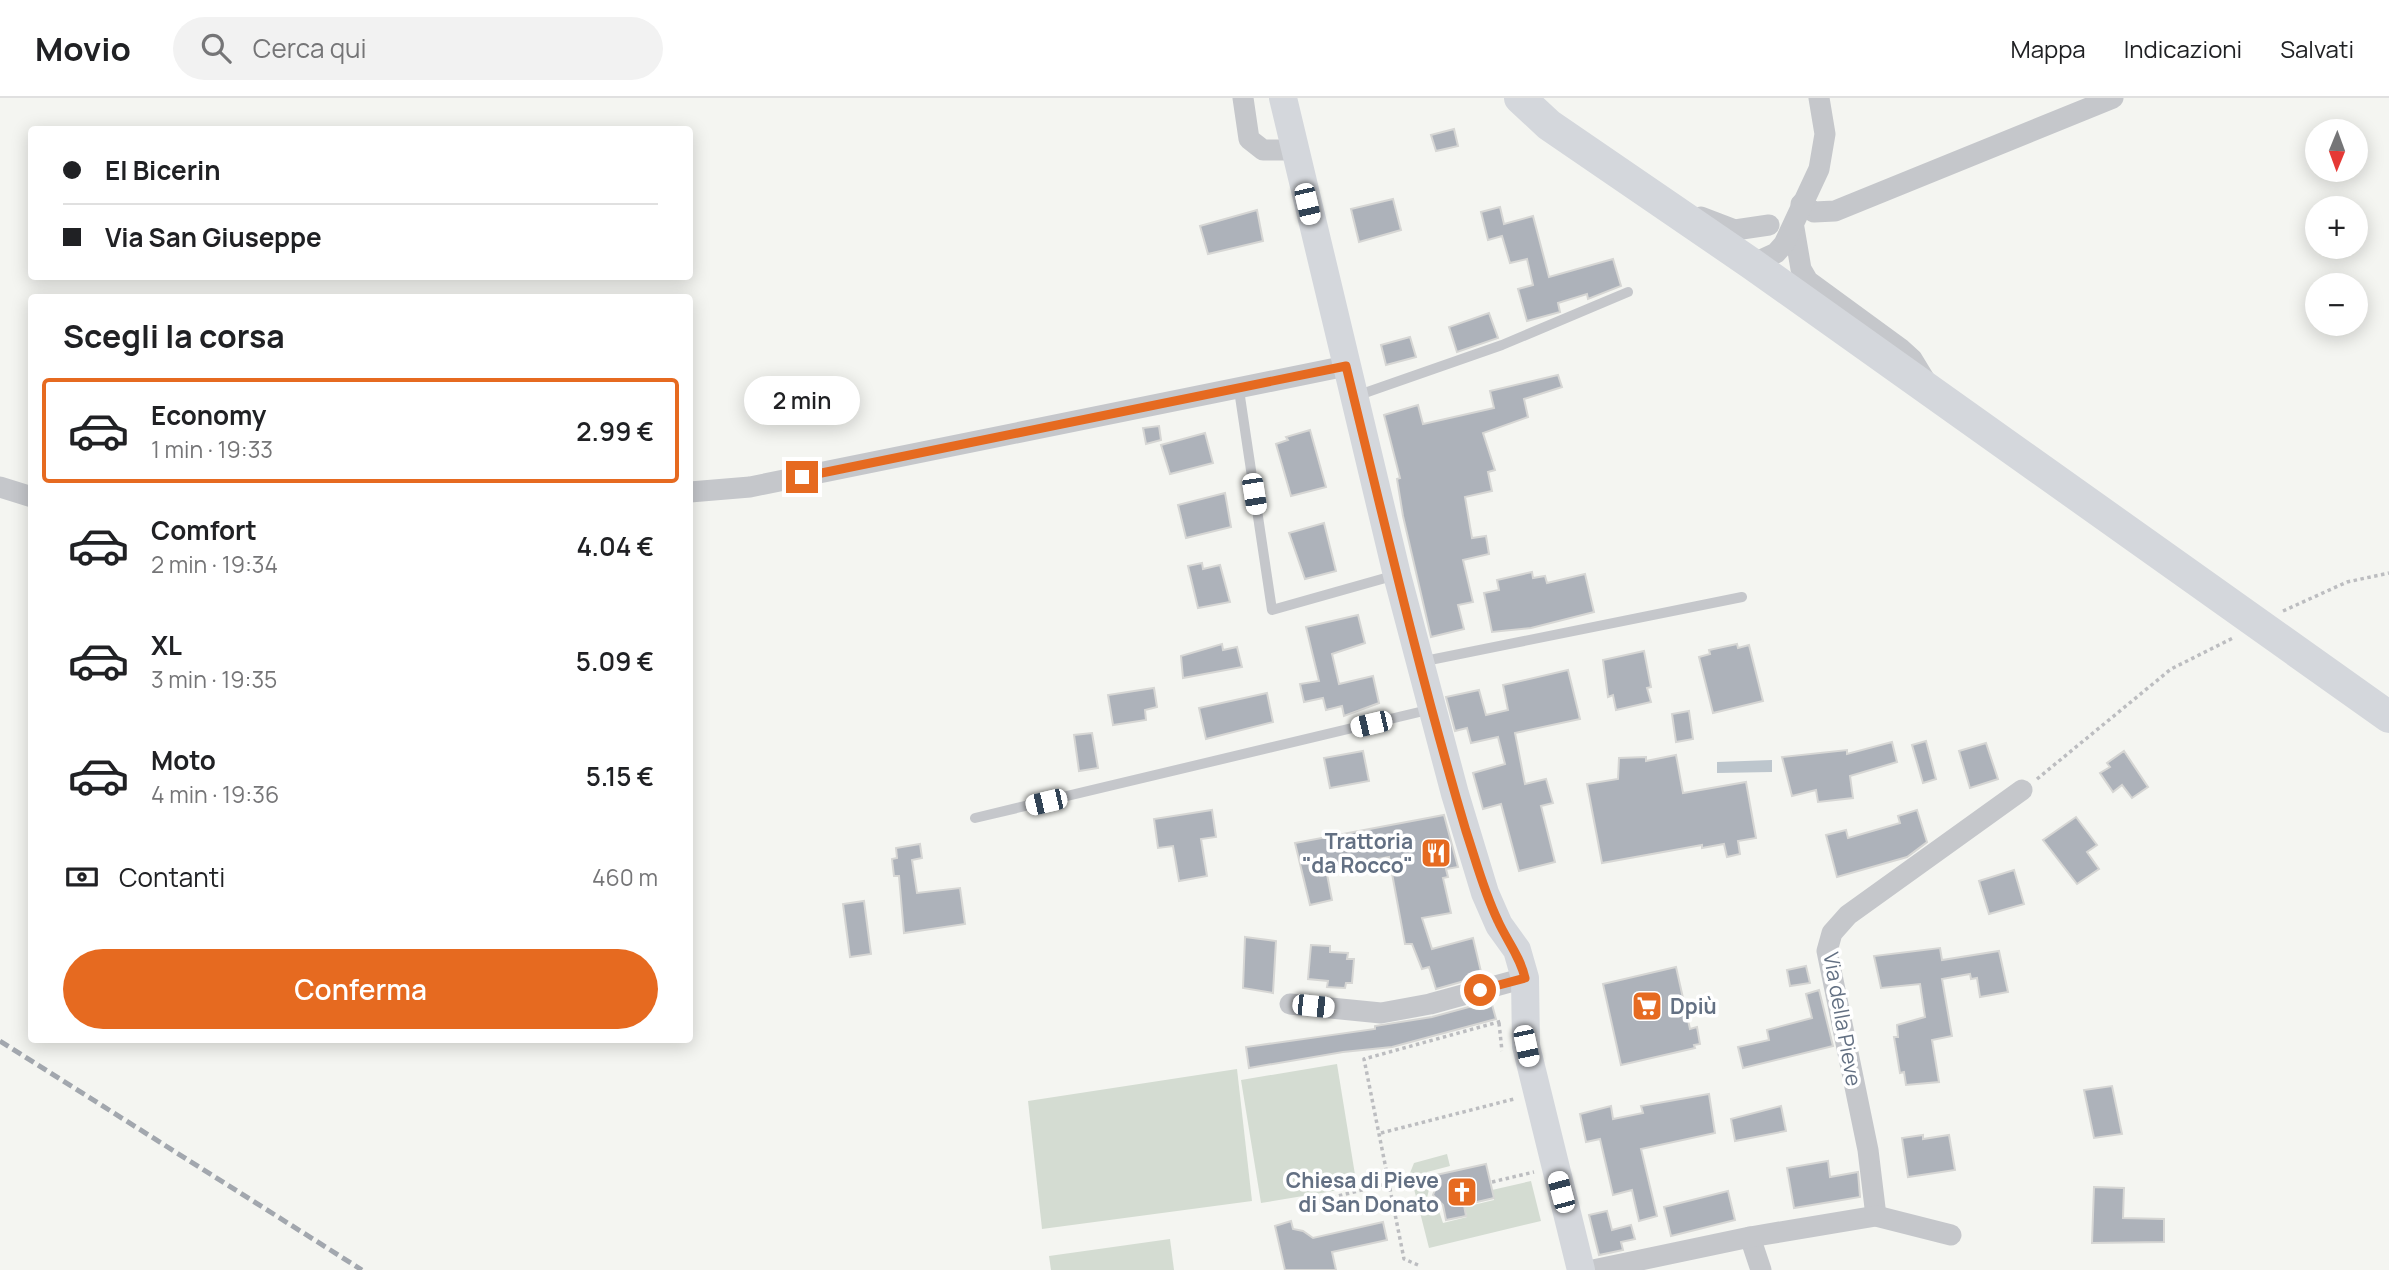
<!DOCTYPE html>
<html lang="it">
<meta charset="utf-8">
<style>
body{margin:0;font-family:Manrope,sans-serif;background:#f2f2f2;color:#202124;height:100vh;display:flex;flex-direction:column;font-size:26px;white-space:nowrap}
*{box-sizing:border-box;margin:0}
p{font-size:23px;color:#757577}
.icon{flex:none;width:38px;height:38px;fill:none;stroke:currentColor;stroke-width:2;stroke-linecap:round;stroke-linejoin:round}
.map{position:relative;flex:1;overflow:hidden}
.drawer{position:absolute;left:28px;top:196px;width:665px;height:749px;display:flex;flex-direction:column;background:#fff;border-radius:7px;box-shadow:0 4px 18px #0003}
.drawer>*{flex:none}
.banner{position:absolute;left:28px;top:28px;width:665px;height:154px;border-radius:7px;box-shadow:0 4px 18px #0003;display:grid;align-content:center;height:154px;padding:0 35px;background:#fff}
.needle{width:46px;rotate:181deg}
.buttons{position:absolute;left:2305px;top:21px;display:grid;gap:14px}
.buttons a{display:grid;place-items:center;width:63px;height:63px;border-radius:50%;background:#fff;box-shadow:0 4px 18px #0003;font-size:35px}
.end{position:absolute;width:32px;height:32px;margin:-16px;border:9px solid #e66a20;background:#fff;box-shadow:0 0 0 4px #fff}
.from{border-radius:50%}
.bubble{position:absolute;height:49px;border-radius:24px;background:#fff;box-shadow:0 4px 18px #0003;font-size:23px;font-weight:600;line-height:49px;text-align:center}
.car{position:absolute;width:21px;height:42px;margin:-21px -10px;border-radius:9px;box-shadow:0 0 5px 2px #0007;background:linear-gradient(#fff 24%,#345 0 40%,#fff 0 76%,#345 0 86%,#fff 0)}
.banner b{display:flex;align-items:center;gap:24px;height:66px;font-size:26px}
.banner b+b{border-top:2px solid #e0e0e0}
.banner i{width:18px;height:18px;background:#202124}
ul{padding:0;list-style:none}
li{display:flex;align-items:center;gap:21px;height:105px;margin:0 14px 10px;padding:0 21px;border:4px solid transparent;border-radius:7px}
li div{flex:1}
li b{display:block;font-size:26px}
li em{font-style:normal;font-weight:600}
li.selected{border-color:#e66a20}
li>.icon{width:63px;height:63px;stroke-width:1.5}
h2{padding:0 35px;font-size:32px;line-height:84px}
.pay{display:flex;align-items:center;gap:18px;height:77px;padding:0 35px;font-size:26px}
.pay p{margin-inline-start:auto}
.button{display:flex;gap:14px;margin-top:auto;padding:14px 35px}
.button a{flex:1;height:80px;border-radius:42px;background:#e66a20;color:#fff;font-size:28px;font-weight:600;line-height:80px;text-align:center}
header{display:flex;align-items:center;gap:42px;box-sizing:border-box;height:98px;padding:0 35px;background:#fff;border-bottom:2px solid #e0e0e0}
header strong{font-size:33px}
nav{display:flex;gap:38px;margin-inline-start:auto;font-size:24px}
.search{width:490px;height:63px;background:#f2f2f2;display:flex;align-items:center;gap:18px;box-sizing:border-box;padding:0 24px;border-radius:38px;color:#757577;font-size:26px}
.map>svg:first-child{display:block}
.green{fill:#d4dcd2}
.water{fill:#bdc6cd}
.building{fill:#adb2ba;stroke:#d6d6d4;stroke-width:2}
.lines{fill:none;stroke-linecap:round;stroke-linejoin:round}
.path{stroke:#bcbdc0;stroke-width:3.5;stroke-dasharray:3.5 3.5;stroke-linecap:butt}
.lane{stroke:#c5c7cb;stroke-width:10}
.street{stroke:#c5c7cb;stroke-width:21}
.secondary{stroke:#d4d7dc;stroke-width:28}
.primary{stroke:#d4d7dc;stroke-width:32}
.rail{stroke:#a2a7ae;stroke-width:5;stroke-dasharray:10 5;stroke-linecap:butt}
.route{stroke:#e66a20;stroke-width:9}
.labels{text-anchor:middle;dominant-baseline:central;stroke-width:7;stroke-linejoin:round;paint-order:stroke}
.poi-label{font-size:21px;font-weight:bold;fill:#637083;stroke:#fff;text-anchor:end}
.street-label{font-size:21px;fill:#637083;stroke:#fff}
</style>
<header>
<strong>Movio</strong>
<div class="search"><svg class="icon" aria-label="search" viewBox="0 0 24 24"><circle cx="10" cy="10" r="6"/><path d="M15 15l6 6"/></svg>Cerca qui</div>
<nav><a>Mappa</a><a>Indicazioni</a><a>Salvati</a></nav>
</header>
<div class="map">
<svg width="2389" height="1172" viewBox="0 0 2389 1172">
<rect width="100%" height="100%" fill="#f4f5f1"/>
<!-- green -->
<g class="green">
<path d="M1337,966L1357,1089L1261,1105L1241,982Z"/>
<path d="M1237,971L1252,1103L1042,1131L1028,1003Z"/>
<path d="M1447,1056L1450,1068L1427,1074L1430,1087L1427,1100L1438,1110L1443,1125L1467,1119L1465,1109L1494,1102L1492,1092L1531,1083L1541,1123L1429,1150L1410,1075L1414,1065Z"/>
<path d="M1170,1141L1174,1172H1051L1049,1158Z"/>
</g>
<!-- water -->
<path class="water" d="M1772,662V674L1717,675V664Z"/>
<!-- building -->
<g class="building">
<path d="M1454,31L1458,48L1436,53L1431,37Z"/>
<path d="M1393,101L1401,132L1359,144L1351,111Z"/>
<path d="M1500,109L1504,126L1533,118L1549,179L1613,161L1621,188L1588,201L1587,196L1558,205L1560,214L1527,223L1518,191L1533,187L1527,161L1510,165L1502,138L1488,142L1481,114Z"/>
<path d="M1257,112L1263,143L1208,156L1200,128Z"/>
<path d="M1489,215L1498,240L1457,254L1449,229Z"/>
<path d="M1410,239L1416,259L1386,267L1381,247Z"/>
<path d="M1558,277L1562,289L1524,301L1528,319L1483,335L1495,372L1488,374L1492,393L1465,399L1472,440L1486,438L1489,456L1463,462L1473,504L1458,507L1464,531L1431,539L1403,418L1397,381L1400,380L1384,317L1418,307L1423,326L1494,310L1490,293Z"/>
<path d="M1159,328L1161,342L1146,346L1143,330Z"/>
<path d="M1310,332L1326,389L1291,398L1276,346L1288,342L1286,339Z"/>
<path d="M1205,335L1213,365L1170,376L1161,347Z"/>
<path d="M1225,395L1231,429L1186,440L1178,407Z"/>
<path d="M1324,425L1336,473L1305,481L1289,435Z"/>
<path d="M1202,465L1203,471L1220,467L1230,504L1198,510L1188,468Z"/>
<path d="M1532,474L1533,480L1545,478L1547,485L1585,476L1594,514L1531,530L1492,534L1484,495L1499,492L1497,482Z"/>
<path d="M1358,517L1365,545L1332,556L1339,586L1373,578L1379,605L1344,618L1342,608L1326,612L1323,600L1304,604L1300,586L1319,583L1306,529Z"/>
<path d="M1222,546L1223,552L1237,549L1242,569L1183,580L1181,558Z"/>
<path d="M1737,546L1738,550L1749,547L1763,603L1713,615L1699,559L1710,556L1709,552Z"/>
<path d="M1644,553L1651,589L1647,590L1651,604L1616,612L1613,597L1608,599L1603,562Z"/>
<path d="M1568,572L1580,621L1515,635L1525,686L1546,681L1553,705L1541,708L1555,764L1519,773L1501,706L1483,711L1473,675L1505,666L1498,639L1471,645L1467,630L1455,633L1446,599L1479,592L1486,617L1508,612L1503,587Z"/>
<path d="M1154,590L1157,609L1145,612L1146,622L1113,627L1108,597Z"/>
<path d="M1267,595L1273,624L1206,641L1199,610Z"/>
<path d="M1689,613L1693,641L1676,644L1672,616Z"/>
<path d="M1092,635L1098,670L1079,673L1074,637Z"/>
<path d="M1926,643L1936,681L1923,685L1912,647Z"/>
<path d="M1892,644L1897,664L1850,678L1853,700L1818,704L1816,692L1792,698L1782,659L1847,652V656Z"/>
<path d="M1986,645L1998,681L1970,690L1959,653Z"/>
<path d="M1363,653L1369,683L1330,690L1324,660Z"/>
<path d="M2124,653L2148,689L2132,700L2122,687L2113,694L2100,675L2110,669L2107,665Z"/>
<path d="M1676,657L1683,695L1746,684L1756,740L1738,743L1740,756L1727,759L1724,746L1702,750V747L1602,765L1587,686L1618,681L1619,660L1646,659V663Z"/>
<path d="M1212,712L1216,739L1201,741L1207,778L1179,783L1173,748L1158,750L1154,721Z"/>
<path d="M1917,712L1927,744L1907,759L1837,779L1826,737L1846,732L1848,740L1900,725L1898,718Z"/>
<path d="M1444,717L1458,769L1446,771L1448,779L1443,780L1451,815L1422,820L1432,851L1473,840L1482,878L1436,891L1429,869L1422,871L1412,846H1405L1389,759L1326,771L1332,802L1310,807L1295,745Z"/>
<path d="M2076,719L2097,747L2087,754L2099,771L2077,786L2043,742Z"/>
<path d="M920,746L922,760L912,762L917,795L960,790L965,826L904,835L899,778H894L892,761L897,760L896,750Z"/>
<path d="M2014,772L2024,806L1989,816L1979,783Z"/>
<path d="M864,803L871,856L850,859L843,806Z"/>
<path d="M1245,839L1276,843L1273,895L1243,890Z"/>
<path d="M1311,847L1330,848V854L1348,855L1347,861H1354L1352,885H1346L1345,890L1327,889L1328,883L1308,881Z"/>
<path d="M1940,850L1942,862L1999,853L2008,894L1980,899L1977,880L1971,881L1970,876L1942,881L1952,938L1932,942L1939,984L1906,987L1904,974L1900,975L1894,939H1898L1897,927L1925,919L1920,886L1881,890L1874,858Z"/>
<path d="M1806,868L1810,885L1790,888L1787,872Z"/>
<path d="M1676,869L1690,931L1697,929L1700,946L1694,947L1695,950L1621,967L1603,886Z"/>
<path d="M1819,892L1833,948L1743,970L1738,949L1769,942L1767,932L1812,920L1806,896Z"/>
<path d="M1491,903L1496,921L1392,949L1343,954L1249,970L1246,949L1375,931V928L1432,919Z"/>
<path d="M2112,988L2122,1036L2094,1040L2084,992Z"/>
<path d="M1709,996L1715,1035L1641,1051L1657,1118L1639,1123L1632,1092L1613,1097L1600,1041L1586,1044L1580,1016L1611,1008L1613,1021L1643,1015L1641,1008Z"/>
<path d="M1781,1008L1786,1033L1735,1043L1731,1021Z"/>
<path d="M1923,1037V1041L1949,1037L1955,1072L1908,1079L1902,1040Z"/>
<path d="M1828,1063L1830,1079L1858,1074L1860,1099L1794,1110L1787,1070Z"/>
<path d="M1486,1066L1494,1100L1464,1107L1466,1118L1446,1122L1443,1107L1433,1097L1438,1084L1436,1077Z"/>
<path d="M2094,1089L2124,1090L2123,1120L2164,1121V1144L2092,1145Z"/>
<path d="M1728,1093L1735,1122L1671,1138L1664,1109Z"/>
<path d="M1607,1113L1612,1132L1631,1127L1635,1141L1621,1144L1623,1152L1599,1157L1589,1117Z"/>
<path d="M1291,1123L1293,1131L1303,1133L1313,1140L1383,1124L1387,1142L1332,1154L1336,1172H1285L1275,1128Z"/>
</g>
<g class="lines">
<!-- path -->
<g class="path">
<path d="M2283,513L2347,484L2389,475"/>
<path d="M2037,681L2171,571L2235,539"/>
<path d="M1499,925L1502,953"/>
<path d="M1381,1035L1514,1001"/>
<path d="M1492,1084L1534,1074"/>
<path d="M1303,1116L1314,1104L1402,1082"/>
<path d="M1418,1167L1404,1161L1364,961L1502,923"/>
</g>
<!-- lane -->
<g class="lane">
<path d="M1239,292L1272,512L1396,477"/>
<path d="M1356,298L1502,247L1628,194"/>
<path d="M1420,564L1742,499"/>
<path d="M975,720L1432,611"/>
</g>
<!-- street -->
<g class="street">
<path d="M1243,0L1249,41L1263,52H1293"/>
<path d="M1801,106L1814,114L1835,113L2113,0"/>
<path d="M1701,119L1735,132L1769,127"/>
<path d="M1794,130L1801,171L1808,183L1901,251L1912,261L1926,284"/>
<path d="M1752,166L1776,155L1784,146L1819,71L1825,36L1819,0"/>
<path d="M0,389L32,399"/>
<path d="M690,394L750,389L1346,268"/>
<path d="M1290,906L1381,915L1430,906L1525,880"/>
<path d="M1876,1118L1868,1052L1827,853L1832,835L1848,817L2022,692"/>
<path d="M1750,1139L1761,1172"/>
<path d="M1593,1172L1750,1139L1876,1118L1951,1137"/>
</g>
<!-- secondary -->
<path class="secondary" d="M1283,0L1397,477L1455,696L1485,795L1499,827L1517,852L1525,880L1526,948L1581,1172"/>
<!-- primary -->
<path class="primary" d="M1520,0L1549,27L1752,166L2389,619"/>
<!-- rail -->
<path class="rail" d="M0,943L362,1172"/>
</g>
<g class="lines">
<!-- route -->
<path class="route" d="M802,379L1346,268C1384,423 1420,579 1466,733C1476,763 1484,794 1498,823C1507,843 1520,858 1525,880L1480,892"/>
</g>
<!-- icons -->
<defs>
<g id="restaurant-square" transform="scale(1.575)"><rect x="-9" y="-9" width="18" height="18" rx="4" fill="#e66a20" stroke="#fff"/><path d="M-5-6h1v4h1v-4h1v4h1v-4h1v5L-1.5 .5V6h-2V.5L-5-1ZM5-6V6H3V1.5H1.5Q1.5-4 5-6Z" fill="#fff"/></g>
<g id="supermarket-square" transform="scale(1.575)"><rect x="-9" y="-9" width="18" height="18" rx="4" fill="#e66a20" stroke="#fff"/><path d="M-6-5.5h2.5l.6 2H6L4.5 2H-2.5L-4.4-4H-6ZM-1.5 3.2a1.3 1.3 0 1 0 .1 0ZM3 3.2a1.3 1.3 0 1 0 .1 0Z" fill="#fff"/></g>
<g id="church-square" transform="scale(1.575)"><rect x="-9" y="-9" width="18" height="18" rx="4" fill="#e66a20" stroke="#fff"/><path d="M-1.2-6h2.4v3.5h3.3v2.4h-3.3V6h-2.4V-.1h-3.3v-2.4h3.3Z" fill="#fff"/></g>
</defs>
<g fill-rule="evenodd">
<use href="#restaurant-square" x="1436" y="755"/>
<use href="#supermarket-square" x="1647" y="908"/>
<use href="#church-square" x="1462" y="1094"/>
</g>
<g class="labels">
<!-- poi labels -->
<g class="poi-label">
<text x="1413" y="743">Trattoria<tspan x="1413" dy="24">"da Rocco"</tspan></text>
<text x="1670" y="908" text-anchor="start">Dpiù</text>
<text x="1439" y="1082">Chiesa di Pieve<tspan x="1439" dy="24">di San Donato</tspan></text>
</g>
<!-- street labels -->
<g class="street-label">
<text transform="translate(1843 921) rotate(80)">Via della Pieve</text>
</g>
</g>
</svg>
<div class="buttons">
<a><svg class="needle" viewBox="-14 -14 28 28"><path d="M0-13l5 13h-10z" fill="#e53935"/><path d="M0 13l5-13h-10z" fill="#757577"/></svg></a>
<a>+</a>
<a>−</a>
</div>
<i class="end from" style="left:1480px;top:892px"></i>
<i class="end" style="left:802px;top:379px"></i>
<div class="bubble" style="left:744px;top:278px;width:116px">2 min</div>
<i class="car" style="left:1307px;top:106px;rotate:167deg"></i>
<i class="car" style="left:1254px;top:396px;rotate:171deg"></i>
<i class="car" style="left:1371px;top:626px;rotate:257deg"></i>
<i class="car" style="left:1046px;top:704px;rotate:257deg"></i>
<i class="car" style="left:1313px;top:908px;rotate:96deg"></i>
<i class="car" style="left:1526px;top:948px;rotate:168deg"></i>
<i class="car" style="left:1561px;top:1094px;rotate:345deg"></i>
<div class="banner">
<b><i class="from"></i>El Bicerin</b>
<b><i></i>Via San Giuseppe</b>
</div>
<section class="drawer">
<h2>Scegli la corsa</h2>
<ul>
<li class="selected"><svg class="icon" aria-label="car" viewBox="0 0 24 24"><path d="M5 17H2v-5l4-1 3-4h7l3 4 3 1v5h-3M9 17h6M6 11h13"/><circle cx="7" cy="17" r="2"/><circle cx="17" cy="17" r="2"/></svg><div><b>Economy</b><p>1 min · 19:33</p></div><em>2.99 €</em></li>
<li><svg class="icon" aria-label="car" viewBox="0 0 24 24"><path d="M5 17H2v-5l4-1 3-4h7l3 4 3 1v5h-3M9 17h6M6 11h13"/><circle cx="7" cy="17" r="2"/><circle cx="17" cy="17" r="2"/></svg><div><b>Comfort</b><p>2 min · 19:34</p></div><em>4.04 €</em></li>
<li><svg class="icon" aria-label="car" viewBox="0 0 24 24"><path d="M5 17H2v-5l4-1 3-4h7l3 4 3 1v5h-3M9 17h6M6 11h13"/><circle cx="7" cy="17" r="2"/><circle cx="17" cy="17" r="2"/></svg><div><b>XL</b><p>3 min · 19:35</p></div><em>5.09 €</em></li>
<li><svg class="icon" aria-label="car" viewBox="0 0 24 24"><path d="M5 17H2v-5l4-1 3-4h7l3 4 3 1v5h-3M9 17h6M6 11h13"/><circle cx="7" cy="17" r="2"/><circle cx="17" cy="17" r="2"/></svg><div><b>Moto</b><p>4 min · 19:36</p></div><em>5.15 €</em></li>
</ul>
<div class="pay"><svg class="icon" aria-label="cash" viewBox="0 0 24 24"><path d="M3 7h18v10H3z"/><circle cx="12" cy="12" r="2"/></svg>Contanti<p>460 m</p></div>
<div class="button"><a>Conferma</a></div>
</section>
</div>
